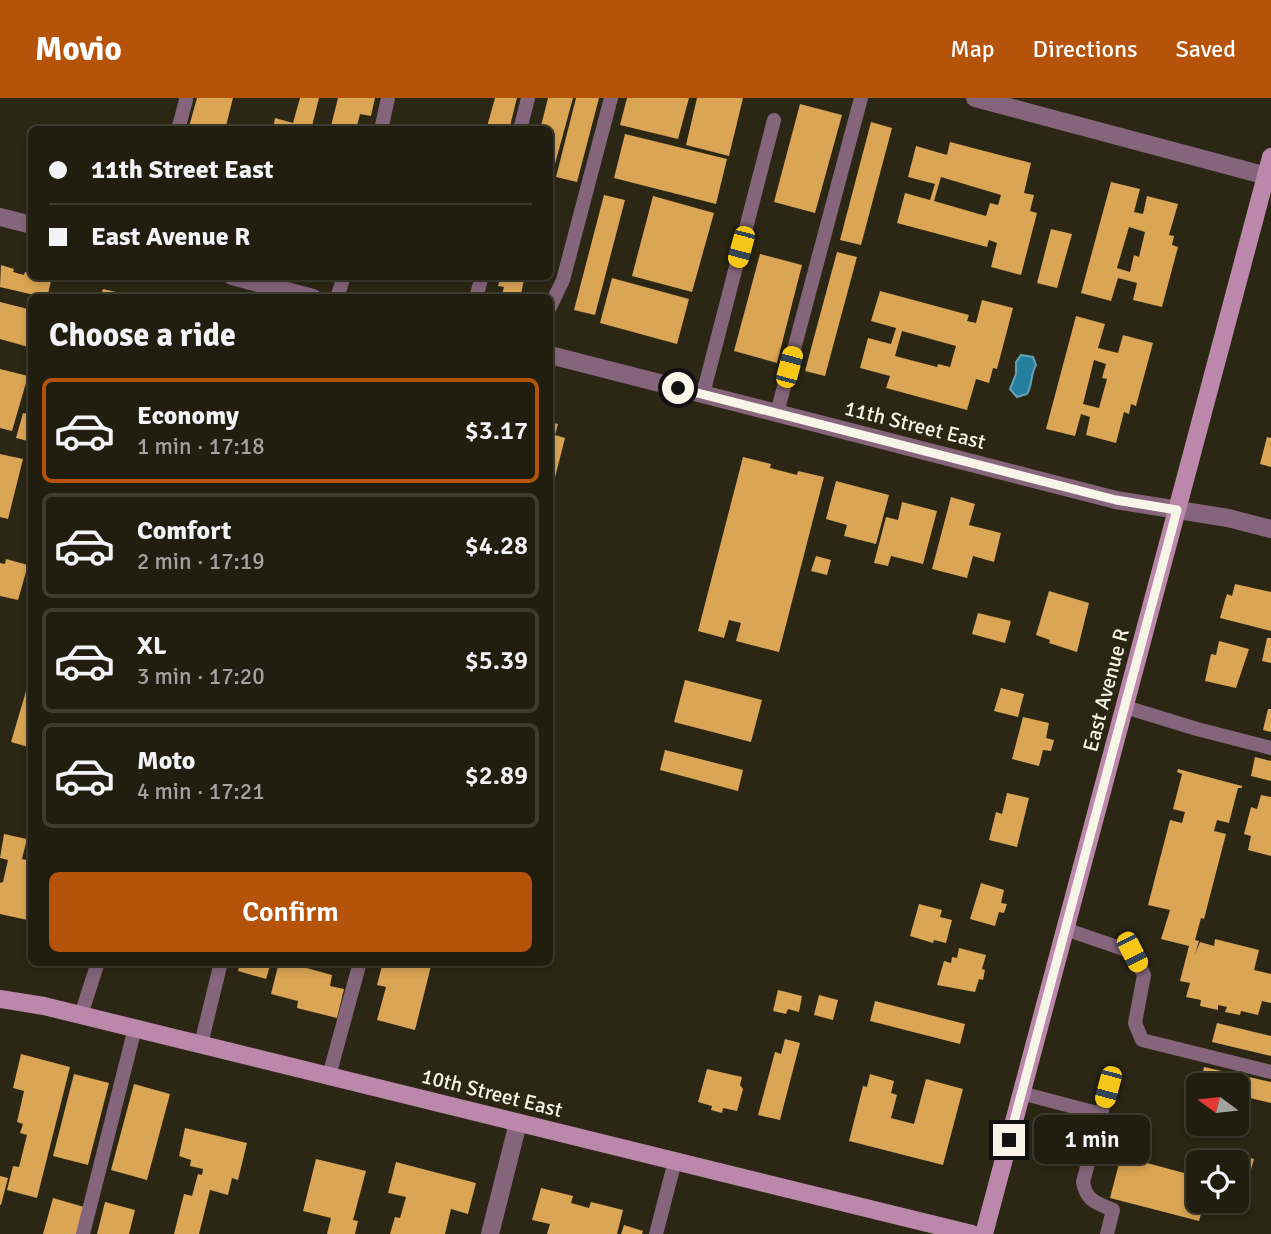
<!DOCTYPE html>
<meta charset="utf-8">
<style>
body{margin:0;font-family:Signika,sans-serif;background:#2d2a1d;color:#f1f3f6;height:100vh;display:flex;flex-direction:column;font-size:26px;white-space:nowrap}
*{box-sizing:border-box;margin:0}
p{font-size:23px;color:#a2a29e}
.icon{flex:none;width:38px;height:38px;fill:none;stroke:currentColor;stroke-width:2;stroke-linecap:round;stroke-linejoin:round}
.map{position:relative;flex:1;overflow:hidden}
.side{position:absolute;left:28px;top:196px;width:525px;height:672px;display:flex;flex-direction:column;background:#211d0f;border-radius:10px;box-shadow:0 4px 10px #0003,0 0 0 2px #3e3b2f}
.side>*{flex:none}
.top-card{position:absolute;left:28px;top:28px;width:525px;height:154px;border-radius:10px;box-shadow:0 4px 10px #0003,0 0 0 2px #3e3b2f;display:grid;align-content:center;height:154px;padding:0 21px;background:#211d0f}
.needle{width:46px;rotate:285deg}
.fabs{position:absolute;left:1186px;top:975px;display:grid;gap:14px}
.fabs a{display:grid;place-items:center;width:63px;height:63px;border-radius:10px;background:#211d0f;box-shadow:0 4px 10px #0003,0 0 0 2px #3e3b2f;font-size:35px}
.end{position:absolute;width:32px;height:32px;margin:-16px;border:9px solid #f7f4e8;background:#111;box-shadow:0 0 0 4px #111}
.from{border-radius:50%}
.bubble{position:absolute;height:49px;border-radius:10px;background:#211d0f;box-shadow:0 4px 10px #0003,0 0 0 2px #3e3b2f;font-size:23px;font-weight:600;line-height:49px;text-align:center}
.car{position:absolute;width:21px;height:42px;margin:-21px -10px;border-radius:9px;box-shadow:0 0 5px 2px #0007;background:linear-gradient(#f5c518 24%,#345 0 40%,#f5c518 0 76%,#345 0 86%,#f5c518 0)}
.top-card b{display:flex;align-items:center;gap:24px;height:66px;font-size:26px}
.top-card b+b{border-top:2px solid #3e3b2f}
.top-card i{width:18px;height:18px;background:#f1f3f6}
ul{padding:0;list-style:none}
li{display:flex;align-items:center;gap:21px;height:105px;margin:0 14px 10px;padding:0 7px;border:4px solid #3e3b2f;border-radius:10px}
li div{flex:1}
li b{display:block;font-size:26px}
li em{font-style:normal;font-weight:600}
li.selected{border-color:#b45309}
li>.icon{width:63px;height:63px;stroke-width:1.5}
h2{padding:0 21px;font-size:32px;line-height:84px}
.button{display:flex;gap:14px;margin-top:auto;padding:14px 21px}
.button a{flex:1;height:80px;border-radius:10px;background:#b45309;color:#fff;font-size:28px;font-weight:600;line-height:80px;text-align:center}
header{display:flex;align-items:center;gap:42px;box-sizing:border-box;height:98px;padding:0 35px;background:#b45309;color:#fff}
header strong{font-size:33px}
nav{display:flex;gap:38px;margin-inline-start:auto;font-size:24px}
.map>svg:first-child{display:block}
.water{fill:#257f9d;stroke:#64a2b4;stroke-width:2}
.building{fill:#daa554;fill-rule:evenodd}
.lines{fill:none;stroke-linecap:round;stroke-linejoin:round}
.service{stroke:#85657b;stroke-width:14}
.minor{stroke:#85657b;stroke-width:18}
.secondary{stroke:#bb88ab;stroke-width:18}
.route{stroke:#f7f4e8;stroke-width:9}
.labels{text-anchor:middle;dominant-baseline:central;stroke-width:7;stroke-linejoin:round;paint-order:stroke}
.street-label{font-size:21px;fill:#f7f4e8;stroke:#2c2714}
</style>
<header>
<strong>Movio</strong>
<nav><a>Map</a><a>Directions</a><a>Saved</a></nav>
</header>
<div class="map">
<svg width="1271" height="1136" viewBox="0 0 1271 1136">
<rect width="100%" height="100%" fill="#2c2714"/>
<!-- water -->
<path class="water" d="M1021,257L1033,259L1036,267C1030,277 1033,286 1027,296L1017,299L1010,291L1016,276V264Z"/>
<!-- building -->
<g class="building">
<path d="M197,0H233L225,32H188Z"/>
<path d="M300,0H319L311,32H273L275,20L293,25Z"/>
<path d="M338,0H375L371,18L360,16L356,32H330Z"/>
<path d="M495,0H517L509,32H486Z"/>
<path d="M548,0H573L550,84V32H540Z"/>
<path d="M576,0H599L577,84L556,79Z"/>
<path d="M627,0H689L678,41L620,27Z"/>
<path d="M697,0H743L729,58L686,47Z"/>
<path d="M800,6L842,17L815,115L774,104Z"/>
<path d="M871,24L892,30L861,147L840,142Z"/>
<path d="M625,36L727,61L716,106L614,80Z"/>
<path d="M950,44L1031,65L1024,95L1034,97L1030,113L1037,115L1021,177L991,169L997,145L989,142L987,149L897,125L905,95L930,102L935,86L908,79L916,48L947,57ZM941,79L1001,97L998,107L990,105L986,118L934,103Z"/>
<path d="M1111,84L1140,91L1134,114L1143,116L1147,98L1178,106L1169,137L1174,138L1172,147L1178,149L1162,209L1133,202L1137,185L1118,180L1111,203L1081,195ZM1129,129L1145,134L1139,159L1134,157L1130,174L1117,170Z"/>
<path d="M604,97L625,102L595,217L574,212Z"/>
<path d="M653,98L714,115L692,194L632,178Z"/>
<path d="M1051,131L1072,136L1057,190L1037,185Z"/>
<path d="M837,154L857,159L825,278L805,273Z"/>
<path d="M760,156L802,167L777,265L734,253Z"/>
<path d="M1,167L14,171L13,174L24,177L25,174L32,175V178L51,183L47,200L0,189Z"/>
<path d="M501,178H525L520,200H501L504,189L498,188Z"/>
<path d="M612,180L689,201L677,246L600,225Z"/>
<path d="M103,191L124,196L123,200H100Z"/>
<path d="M880,193L969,217L967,223L976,225L982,202L1013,210L997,271L993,270L989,285L976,281L967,312L886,290L890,278L860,270L868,240L891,246L896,230L871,223ZM902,233L956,248L950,269L938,266L937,269L895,258Z"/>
<path d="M0,204L32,212V250L0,241Z"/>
<path d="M1076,218L1105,226L1098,250L1118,255L1123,237L1153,245L1136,308L1131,306L1129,316L1124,314L1116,345L1086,337L1090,319L1081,316L1075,338L1046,331ZM1094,262L1106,266L1102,280L1107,281L1099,310L1083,306Z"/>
<path d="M0,271L28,278L12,333L0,330Z"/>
<path d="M23,315L32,317V344L16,340Z"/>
<path d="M550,324L558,326L555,337L565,340L550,399Z"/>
<path d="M1267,339L1271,340V369L1260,366Z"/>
<path d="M0,356L23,361L8,421L0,419Z"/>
<path d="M743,359L771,366L770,370L797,377L798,373L824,379L779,554L736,543L741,525L729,522L724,540L698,533Z"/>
<path d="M836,383L889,397L876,446L844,438L847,427L826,421Z"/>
<path d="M951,399L975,406L969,427L1001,435L994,464L973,458L967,480L932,471Z"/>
<path d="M902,404L937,413L923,466L891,458L888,468L874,465L886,419L898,422Z"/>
<path d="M816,458L831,462L827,477L811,473Z"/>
<path d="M6,461L28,467L18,502L0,498V465L5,466Z"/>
<path d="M1235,486L1271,494V533L1220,520L1225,502L1227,496L1232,498Z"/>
<path d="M1049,493L1089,505L1077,554L1049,545L1050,542L1036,537Z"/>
<path d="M978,515L1011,523L1005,545L972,536Z"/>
<path d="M1267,540H1271V565L1262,563Z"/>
<path d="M1219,543L1249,551L1236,590L1205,583L1211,556L1216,557Z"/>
<path d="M32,573V650L11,644Z"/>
<path d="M685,582L762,602L751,644L674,624Z"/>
<path d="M1001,590L1024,596L1018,619L994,613Z"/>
<path d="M1268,611H1271V634L1263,632Z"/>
<path d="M1023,619L1049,625L1046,640L1054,642L1051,653L1043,652L1039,668L1012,661Z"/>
<path d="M665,652L743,672L738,693L660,672Z"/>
<path d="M1255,659L1271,663V683L1251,678Z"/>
<path d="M1178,671L1242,688V690H1238L1229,725L1217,722L1214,733L1226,736L1204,821L1201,820L1195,842L1199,843L1195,857L1200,844L1214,848L1215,841L1259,852L1254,872L1271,876V905L1262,903L1258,917L1241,913L1240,917L1225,914L1227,909L1218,907V912L1200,908L1201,902L1186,899L1190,885L1180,883L1189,848L1161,841L1170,812L1148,807L1170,722L1182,725L1185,714L1173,711L1182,676L1177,674Z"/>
<path d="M1007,695L1029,700L1017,749L989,742L996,714L1002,716Z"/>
<path d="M1261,697L1271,699V758L1248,752L1251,738L1244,736L1251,709L1257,711Z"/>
<path d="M4,736L27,741L22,761L32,763V823L0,816V785L3,784L8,762L0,760Z"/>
<path d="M981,785L1004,792L1001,805L1007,806L1004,815L999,814L995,828L970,821Z"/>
<path d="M919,806L942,812L940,819L952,822L946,845L934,842L933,845L910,838Z"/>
<path d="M959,850L986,857L982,871L985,872L983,882L979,881L975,894L937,887L944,863L951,865L952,859L957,860Z"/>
<path d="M240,864H268L267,867L270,868L266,881L238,873Z"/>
<path d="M279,864H304L303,869L332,877L330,888L344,891L337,920L297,910L298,903L271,896Z"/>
<path d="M383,864H432L415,932L377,922L386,889L377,887Z"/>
<path d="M778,892L802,898L799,914L788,911L786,916L773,913Z"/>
<path d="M819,897L838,902L833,922L814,917Z"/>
<path d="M875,903L965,926L960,946L870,923Z"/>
<path d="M1217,925L1271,938V958L1212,944Z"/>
<path d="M785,941L800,945L780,1022L758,1017L775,954L781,956Z"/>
<path d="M21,956L70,969L37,1100L7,1092L13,1068L19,1069L27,1037L20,1035L23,1026L17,1024L24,993L13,990Z"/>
<path d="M1204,969L1271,984V1005L1237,997V987H1200Z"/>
<path d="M707,971L742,979L740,987L743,991L737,1013L723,1010L722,1015L711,1012L712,1008L698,1004Z"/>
<path d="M74,976L109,985L88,1067L53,1058Z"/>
<path d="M870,976L894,983L891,995L897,997L891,1020L914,1026L926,981L963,991L943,1067L849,1043L863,988L867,989Z"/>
<path d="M134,986L170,996L147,1082L111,1072Z"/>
<path d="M185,1030L247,1045L238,1082L232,1080L228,1097L210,1092L199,1136H174L184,1096L192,1098L198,1076L202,1077L203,1071L190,1068L191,1062L179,1058Z"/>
<path d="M1121,1058L1199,1079V1102H1205L1199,1123L1110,1100Z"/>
<path d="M1243,1058L1254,1061L1242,1103L1237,1101V1078Z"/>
<path d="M316,1061L366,1073L353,1122L358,1123L355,1136H327L331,1120L303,1113Z"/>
<path d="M396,1064L476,1085L468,1116L451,1111L445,1136H390L395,1119L400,1120L406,1099L388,1095Z"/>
<path d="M0,1078L8,1080L1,1107H0Z"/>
<path d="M541,1090L573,1098L571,1105L589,1110L591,1104L623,1112L617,1136H547L550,1126L532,1122Z"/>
<path d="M53,1100L84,1109L77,1136H43Z"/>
<path d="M105,1104L135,1112L129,1136H97Z"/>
<path d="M624,1127L643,1133L642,1136H621Z"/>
</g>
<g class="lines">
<!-- service -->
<g class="service">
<path d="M178,32L186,2"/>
<path d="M381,32L388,0"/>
<path d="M520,32L528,0"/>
<path d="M337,200L344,178"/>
<path d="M476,200L482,178"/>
<path d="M550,209L563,182L611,0"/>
<path d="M703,296L774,22"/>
<path d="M777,315L861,0"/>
<path d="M1125,609L1197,631L1271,650"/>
<path d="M1065,831L1132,854L1144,877L1135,925L1142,942L1271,974"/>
<path d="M81,917L98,864"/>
<path d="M201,946L221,864"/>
<path d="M329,978L360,864"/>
<path d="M1021,995L1101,1016L1083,1084C1086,1103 1097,1105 1113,1112L1107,1136"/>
<path d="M1101,1016L1108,990"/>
<path d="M83,1136L135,930"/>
<path d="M656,1136L675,1063"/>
</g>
<!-- minor -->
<g class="minor">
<path d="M975,0L1271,79"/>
<path d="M0,119L32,127"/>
<path d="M232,178L313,200"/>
<path d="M550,257L1116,402L1228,420L1271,431"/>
<path d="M490,1136L518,1025"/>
</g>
<!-- secondary -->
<g class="secondary">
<path d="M0,901L44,908L972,1136"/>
<path d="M984,1136L1271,59"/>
</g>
</g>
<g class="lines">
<!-- route -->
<path class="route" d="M678,290L1116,402L1177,412L1009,1042"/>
</g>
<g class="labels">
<!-- street labels -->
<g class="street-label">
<text transform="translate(915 327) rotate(14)">11th Street East</text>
<text transform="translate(1106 592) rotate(-75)">East Avenue R</text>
<text transform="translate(492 995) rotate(14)">10th Street East</text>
</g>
</g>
</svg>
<div class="fabs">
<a><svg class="needle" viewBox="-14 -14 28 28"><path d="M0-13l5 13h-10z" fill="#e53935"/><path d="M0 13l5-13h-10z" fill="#a2a29e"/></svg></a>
<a><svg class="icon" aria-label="locate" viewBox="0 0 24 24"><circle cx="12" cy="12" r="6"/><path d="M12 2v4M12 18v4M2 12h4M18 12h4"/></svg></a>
</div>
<i class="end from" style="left:678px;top:290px"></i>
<i class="end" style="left:1009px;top:1042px"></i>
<div class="bubble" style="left:1034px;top:1017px;width:116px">1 min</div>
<i class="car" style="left:741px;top:149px;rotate:195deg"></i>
<i class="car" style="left:789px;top:269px;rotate:15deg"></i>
<i class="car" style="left:1132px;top:854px;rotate:153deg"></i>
<i class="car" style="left:1108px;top:989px;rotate:195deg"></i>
<div class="top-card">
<b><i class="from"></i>11th Street East</b>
<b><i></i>East Avenue R</b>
</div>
<section class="side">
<h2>Choose a ride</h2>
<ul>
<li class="selected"><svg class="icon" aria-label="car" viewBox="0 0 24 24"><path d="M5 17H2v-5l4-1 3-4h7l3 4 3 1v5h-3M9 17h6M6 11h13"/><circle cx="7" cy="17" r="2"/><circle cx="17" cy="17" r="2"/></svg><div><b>Economy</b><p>1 min · 17:18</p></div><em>$3.17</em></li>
<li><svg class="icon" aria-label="car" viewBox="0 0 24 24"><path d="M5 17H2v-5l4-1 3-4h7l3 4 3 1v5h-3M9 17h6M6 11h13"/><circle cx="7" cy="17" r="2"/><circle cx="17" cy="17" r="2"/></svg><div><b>Comfort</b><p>2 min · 17:19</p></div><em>$4.28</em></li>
<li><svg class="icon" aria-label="car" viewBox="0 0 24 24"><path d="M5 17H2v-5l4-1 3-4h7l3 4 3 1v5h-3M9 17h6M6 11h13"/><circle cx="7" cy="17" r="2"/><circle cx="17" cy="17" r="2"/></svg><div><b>XL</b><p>3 min · 17:20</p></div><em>$5.39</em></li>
<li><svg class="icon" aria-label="car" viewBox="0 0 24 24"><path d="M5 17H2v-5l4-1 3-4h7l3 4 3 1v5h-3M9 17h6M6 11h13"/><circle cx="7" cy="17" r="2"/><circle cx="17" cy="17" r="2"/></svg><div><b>Moto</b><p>4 min · 17:21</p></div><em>$2.89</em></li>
</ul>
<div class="button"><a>Confirm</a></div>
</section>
</div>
